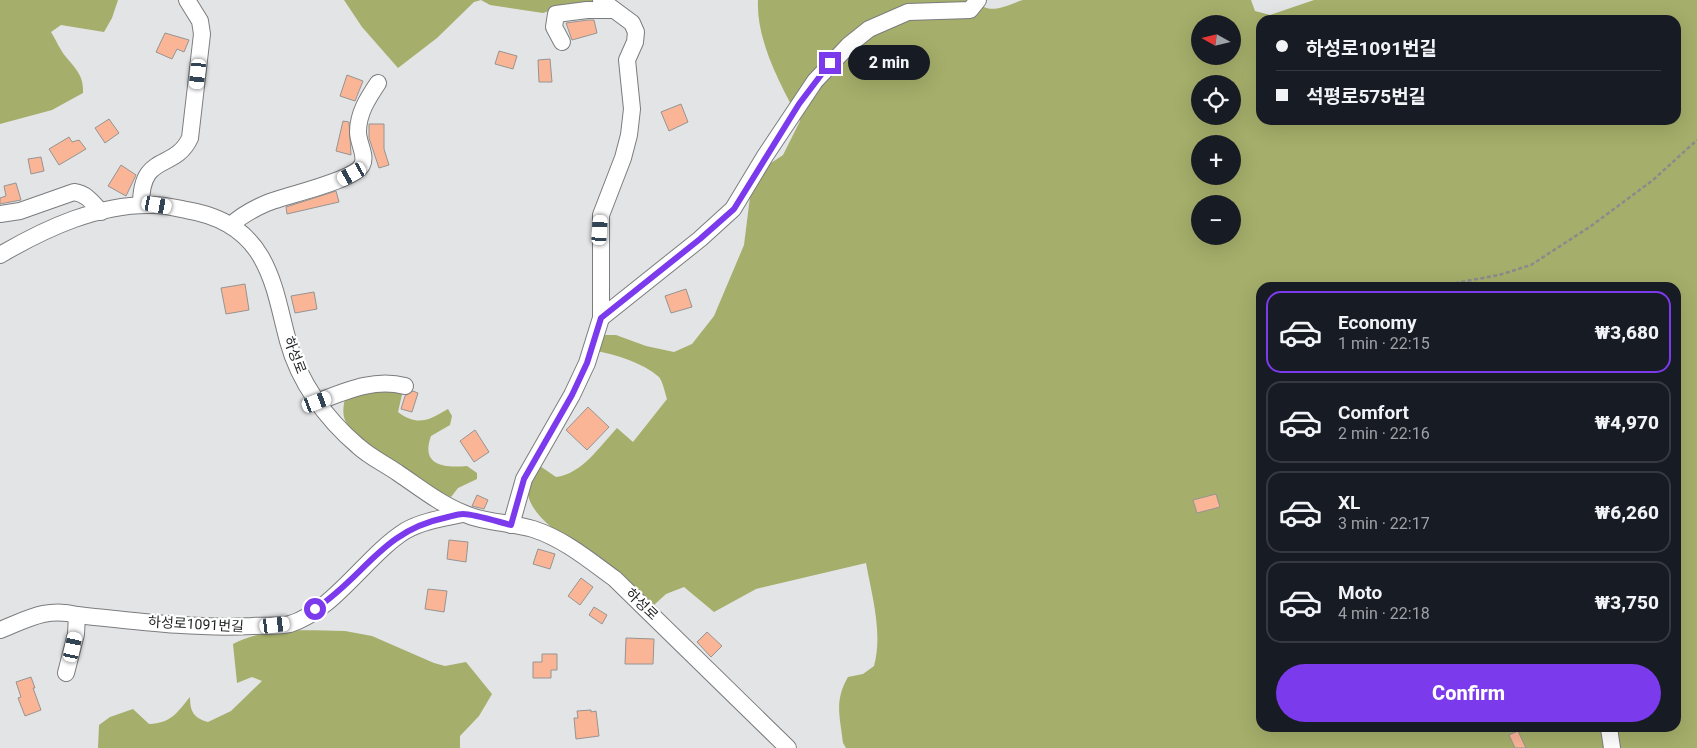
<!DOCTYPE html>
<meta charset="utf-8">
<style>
body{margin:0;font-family:Roboto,"Noto Sans KR",sans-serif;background:#20242c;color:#f1f3f6;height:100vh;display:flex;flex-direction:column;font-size:19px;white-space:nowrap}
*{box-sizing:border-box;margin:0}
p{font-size:16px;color:#9ea1a6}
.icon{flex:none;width:28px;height:28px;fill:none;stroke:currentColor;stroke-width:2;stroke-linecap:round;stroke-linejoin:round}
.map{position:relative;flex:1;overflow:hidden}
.panel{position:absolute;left:1256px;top:282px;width:425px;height:450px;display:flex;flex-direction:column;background:#171b24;border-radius:15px;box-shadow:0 5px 20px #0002}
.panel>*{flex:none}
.banner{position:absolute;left:1256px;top:15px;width:425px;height:110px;border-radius:15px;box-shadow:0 5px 20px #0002;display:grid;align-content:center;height:110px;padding:0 20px;background:#171b24}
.needle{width:32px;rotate:278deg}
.controls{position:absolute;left:1191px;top:15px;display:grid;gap:10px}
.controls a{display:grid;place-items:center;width:50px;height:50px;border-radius:50%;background:#171b24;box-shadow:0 5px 20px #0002;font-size:25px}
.end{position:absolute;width:22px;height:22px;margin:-11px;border:6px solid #7c3aed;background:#fff;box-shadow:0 0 0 2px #fff}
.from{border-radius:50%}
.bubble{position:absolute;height:35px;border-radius:18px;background:#171b24;box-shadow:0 5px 20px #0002;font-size:16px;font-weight:800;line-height:35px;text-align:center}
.car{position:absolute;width:15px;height:30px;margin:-15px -8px;border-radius:6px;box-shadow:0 0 4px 1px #0007;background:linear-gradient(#fff 24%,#345 0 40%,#fff 0 76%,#345 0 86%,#fff 0)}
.banner b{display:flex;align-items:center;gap:18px;height:48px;font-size:19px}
.banner b+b{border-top:1px solid #363941}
.banner i{width:12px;height:12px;background:#f1f3f6}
ul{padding:9px 0 0;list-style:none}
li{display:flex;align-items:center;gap:15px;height:82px;margin:0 10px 8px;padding:0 10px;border:2px solid #363941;border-radius:15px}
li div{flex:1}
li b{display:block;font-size:19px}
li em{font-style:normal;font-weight:800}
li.on{border-color:#7c3aed}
li>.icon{width:45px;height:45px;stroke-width:1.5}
.button{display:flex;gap:10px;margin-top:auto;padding:10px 20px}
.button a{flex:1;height:58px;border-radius:30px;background:#7c3aed;color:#fff;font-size:20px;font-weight:800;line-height:58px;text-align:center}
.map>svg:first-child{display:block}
.forest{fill:#a5ae6a;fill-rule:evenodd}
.building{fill:#fab596;stroke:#969493}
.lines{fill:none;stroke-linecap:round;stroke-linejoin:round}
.minor-casing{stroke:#7b7c7e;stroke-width:18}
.path{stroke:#8a8b8c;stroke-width:2.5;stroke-dasharray:4 2.5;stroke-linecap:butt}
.minor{stroke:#fff;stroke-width:16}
.route{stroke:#7c3aed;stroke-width:6}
.labels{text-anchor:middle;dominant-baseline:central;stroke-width:4.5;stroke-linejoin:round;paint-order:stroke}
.street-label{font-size:14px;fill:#1e1f20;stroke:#fff}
</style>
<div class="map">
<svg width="1697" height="748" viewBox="0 0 1697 748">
<rect width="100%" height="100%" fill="#e3e4e6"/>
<!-- forest -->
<g class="forest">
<path d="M0,0H118L112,18L104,32L61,25L51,32C56,40 60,50 66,57C76,69 84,76 83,93L52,110L0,124Z"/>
<path d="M344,0H593V2L557,8L543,13L490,5L481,0L474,2L437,38L398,68L362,27Z"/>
<path d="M758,0H976C988,17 1006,5 1023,0H1251L1255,11L1270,15L1314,0H1697V748H846L843,743C840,716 834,701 848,677L863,674L874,666C883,633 872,596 866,563L756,589L714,612L684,587L666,594L654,605C642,594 630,582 617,572C593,555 532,524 528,494C527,483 533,473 537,464L556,477C582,474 600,446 617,428L633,442L667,399C665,393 663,382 659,377C643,363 617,355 597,351L601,335H616L646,346L674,352L692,344L714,316L744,245L750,197L768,165L783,155L800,121C781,86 756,41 758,0ZM1261,20H1676V120H1261ZM1200,24H1232V56H1200ZM1200,84H1232V116H1200ZM1200,144H1232V176H1200ZM1200,204H1232V236H1200ZM1261,288H1676V728H1261Z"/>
<path d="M403,390L398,412C418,427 429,420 448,409L452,416L450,425L431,436C420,466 445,468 467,466L477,473V479L458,488L451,497L443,494C418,478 362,448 347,424C342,416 343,408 345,398L349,394Z"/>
<path d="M345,631L372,636L434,663L445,666L466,662L492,694L479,716L460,736V748H98L99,725L110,717L133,709L149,724C171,723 176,714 190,697C190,712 194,718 208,722L231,711L262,681L252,677L237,683L233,644C267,626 308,631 345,631Z"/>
</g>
<!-- building -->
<g class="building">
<path d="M588,20H594L597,33L572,40L566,23Z"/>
<path d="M165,33L189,40L184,52L177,49L172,59L156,52Z"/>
<path d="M499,51L517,56L513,69L495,64Z"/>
<path d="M550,59L552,82H539L538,60Z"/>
<path d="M347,75L363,81L355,101L340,96Z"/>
<path d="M681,104L688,122L669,131L661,112Z"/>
<path d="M109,119L119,133L105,143L95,128Z"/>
<path d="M343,121L349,122L351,155L336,151Z"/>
<path d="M369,124H384V149L389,165L379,168L369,138Z"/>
<path d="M69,137L72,142L79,140L86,149L59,165L49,149Z"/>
<path d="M41,157L44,171L31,174L28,159Z"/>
<path d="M121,165L136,175L126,196L108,186Z"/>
<path d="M16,183L21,200L0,204V198L6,196L4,186Z"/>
<path d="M336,191L339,202L287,214L286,207Z"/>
<path d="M245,284L249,310L226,314L221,288Z"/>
<path d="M686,289L692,307L671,313L665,296Z"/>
<path d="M314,292L317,309L295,313L291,296Z"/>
<path d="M413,391L418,393L412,412L401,409L405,396Z"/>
<path d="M588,407L609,427L587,450L566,430Z"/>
<path d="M475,430L489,452L474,462L460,441Z"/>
<path d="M1216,494L1220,507L1197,513L1193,500Z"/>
<path d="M477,495L488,500L484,509L472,506Z"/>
<path d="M449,540L468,542L466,562L447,559Z"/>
<path d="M538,549L555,554L550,569L533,564Z"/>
<path d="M581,578L593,587L580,605L568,596Z"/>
<path d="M428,589L447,591L444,612L425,609Z"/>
<path d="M594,607L607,615L602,624L589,615Z"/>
<path d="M707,632L722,646L711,657L697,642Z"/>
<path d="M626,638L654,639L653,664H625Z"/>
<path d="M542,654H557V670H551V678H533V662H542Z"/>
<path d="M31,677L35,688H33L41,710L25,716L18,698L21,697L16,682Z"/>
<path d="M591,710V712L596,711L599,736L576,739L574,718H578L577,711Z"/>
<path d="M1518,731L1526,748H1515L1509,735Z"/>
</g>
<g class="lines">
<!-- minor casing -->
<g class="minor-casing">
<g id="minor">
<path d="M562,42L554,27L556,14L587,10H614"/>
<path d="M141,205C141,151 174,172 190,138L202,34L200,21L187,0"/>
<path d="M0,214L20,211L74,192C87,194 92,202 101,212"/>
<path d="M231,225C242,215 253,209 267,203C286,195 354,181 362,165C367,156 358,143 358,132C358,113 368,98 378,83"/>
<path d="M0,255C46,228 100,203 154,205C165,205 176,208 186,210C217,215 245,229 261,257C276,283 280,312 288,341C299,382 326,419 358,446C370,457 385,464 398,473C419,487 440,504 463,513C484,523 510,522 533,529C564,539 589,560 615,579L788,748"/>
<path d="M601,318L700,239L733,209L765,156L815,81L849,45L869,29L908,12L970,10L978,0"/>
<path d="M317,402C346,391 374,378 405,386"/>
<path d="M511,525L524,479L572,395L587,363L601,318V215L623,158L629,135L632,109L627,60L635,42L636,32L632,23L601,0"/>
<path d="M77,615C135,621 194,629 252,626C264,625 278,627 290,624C333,611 367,555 405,531C422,521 444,518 463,514"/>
<path d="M0,630C28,619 47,607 77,615L76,634L66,673"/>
<path d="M1609,728L1612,748"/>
</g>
</g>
<!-- path -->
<path class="path" d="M1443,288L1450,284L1499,275L1531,265L1591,226L1653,180L1697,140"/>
<!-- minor -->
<use href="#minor" class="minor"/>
</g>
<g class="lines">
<!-- route -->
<path class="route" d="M315,609C364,577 382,531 444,518C450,517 457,514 463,514C474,514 499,522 511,525L524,479L572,395L587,363L601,318L700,239L734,209L799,104L830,63"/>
</g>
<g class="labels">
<!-- street labels -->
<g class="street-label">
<text transform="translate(295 355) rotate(69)">하성로</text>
<text transform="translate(642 604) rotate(44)">하성로</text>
<text transform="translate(196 624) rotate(3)">하성로1091번길</text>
</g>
</g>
</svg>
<div class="controls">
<a><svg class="needle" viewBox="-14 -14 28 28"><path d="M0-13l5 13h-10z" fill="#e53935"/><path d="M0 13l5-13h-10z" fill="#9ea1a6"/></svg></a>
<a><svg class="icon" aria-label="locate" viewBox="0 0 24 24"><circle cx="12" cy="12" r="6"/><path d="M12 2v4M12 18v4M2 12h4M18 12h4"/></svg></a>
<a>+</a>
<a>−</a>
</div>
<i class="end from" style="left:315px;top:609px"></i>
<i class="end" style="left:830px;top:63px"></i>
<div class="bubble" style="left:848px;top:45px;width:82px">2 min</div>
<i class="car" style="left:198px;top:74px;rotate:186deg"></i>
<i class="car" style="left:352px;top:174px;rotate:241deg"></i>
<i class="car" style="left:157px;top:205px;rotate:100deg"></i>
<i class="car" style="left:600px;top:230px;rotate:4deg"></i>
<i class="car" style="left:317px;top:402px;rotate:69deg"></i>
<i class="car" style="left:275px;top:625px;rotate:83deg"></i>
<i class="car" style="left:73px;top:647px;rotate:12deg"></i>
<div class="banner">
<b><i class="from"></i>하성로1091번길</b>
<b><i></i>석평로575번길</b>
</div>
<section class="panel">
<ul>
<li class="on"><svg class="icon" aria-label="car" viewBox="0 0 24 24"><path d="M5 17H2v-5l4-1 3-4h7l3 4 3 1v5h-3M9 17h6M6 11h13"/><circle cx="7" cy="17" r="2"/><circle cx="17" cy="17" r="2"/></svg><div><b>Economy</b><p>1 min · 22:15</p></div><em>₩3,680</em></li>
<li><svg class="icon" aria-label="car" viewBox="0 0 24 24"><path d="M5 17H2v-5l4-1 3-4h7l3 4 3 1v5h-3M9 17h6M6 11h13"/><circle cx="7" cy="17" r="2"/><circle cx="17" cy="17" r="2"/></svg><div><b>Comfort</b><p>2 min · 22:16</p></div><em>₩4,970</em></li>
<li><svg class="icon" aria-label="car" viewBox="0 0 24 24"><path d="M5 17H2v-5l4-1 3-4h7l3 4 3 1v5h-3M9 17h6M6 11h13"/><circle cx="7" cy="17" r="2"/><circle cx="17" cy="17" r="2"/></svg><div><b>XL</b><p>3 min · 22:17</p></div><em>₩6,260</em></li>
<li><svg class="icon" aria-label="car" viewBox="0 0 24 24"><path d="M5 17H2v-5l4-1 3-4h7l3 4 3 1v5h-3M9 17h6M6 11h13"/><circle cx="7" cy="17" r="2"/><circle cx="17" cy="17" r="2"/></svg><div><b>Moto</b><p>4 min · 22:18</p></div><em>₩3,750</em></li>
</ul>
<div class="button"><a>Confirm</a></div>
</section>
</div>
